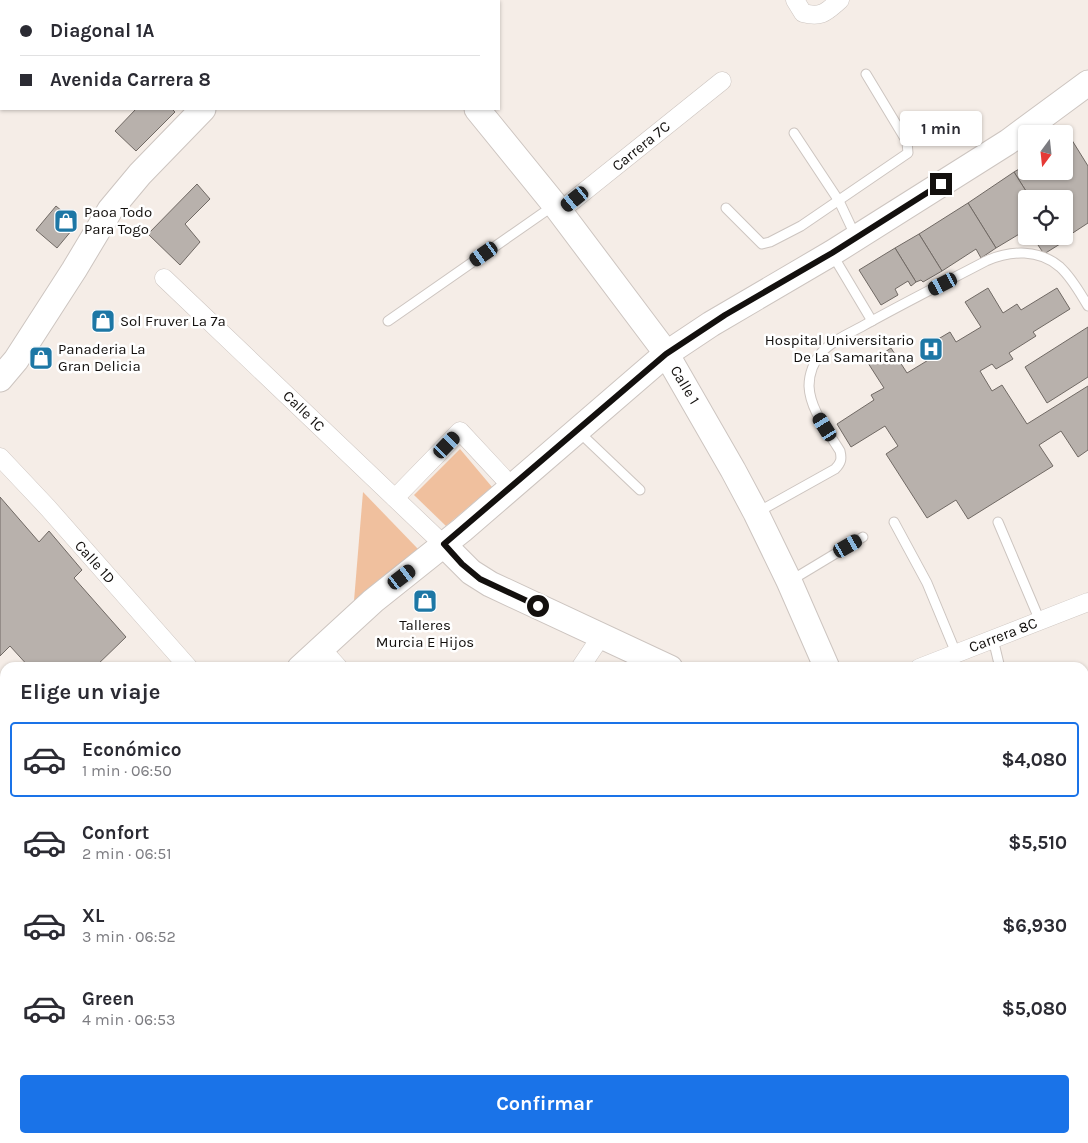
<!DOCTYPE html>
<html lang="es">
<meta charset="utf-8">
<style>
body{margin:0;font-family:Karla,sans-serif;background:#f7f7f7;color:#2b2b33;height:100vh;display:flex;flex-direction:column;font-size:19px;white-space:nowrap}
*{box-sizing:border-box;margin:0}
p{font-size:16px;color:#7c7c81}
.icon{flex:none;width:28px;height:28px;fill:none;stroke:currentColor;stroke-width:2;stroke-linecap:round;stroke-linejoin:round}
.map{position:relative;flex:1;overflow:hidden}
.panel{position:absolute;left:0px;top:662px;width:1089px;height:481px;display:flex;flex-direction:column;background:#fff;border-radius:15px 15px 0 0;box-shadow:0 1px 4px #0004}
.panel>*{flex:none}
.banner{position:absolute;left:0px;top:0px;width:500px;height:110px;box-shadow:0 1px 4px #0004;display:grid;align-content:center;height:110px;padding:0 20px;background:#fff}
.needle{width:32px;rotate:195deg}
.fabs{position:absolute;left:1018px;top:125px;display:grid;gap:10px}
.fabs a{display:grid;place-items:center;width:55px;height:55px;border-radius:5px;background:#fff;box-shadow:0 1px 4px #0004;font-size:25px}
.end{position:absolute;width:22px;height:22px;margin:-11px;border:6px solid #13100e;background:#fff;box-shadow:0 0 0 2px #fff}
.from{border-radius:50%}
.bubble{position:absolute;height:35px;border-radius:5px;background:#fff;box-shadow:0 1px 4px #0004;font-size:16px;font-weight:700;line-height:35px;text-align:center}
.car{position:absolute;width:15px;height:30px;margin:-15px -8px;border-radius:6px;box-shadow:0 0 4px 1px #0007;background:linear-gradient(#222 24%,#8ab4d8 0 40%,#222 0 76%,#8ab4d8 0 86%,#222 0)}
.banner b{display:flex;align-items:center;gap:18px;height:48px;font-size:19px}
.banner b+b{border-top:1px solid #e1e1e2}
.banner i{width:12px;height:12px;background:#2b2b33}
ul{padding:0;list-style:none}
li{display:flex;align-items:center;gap:15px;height:75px;margin:0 10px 8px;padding:0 10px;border:2px solid transparent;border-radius:5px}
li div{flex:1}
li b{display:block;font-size:19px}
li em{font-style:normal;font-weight:700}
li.on{border-color:#1a73e8}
li>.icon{width:45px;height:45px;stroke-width:1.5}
h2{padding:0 20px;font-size:22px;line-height:60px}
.action{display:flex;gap:10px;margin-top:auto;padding:10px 20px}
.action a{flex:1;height:58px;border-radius:5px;background:#1a73e8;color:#fff;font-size:20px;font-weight:700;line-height:58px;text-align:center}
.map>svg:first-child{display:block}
.green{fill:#f0c09e}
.building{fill:#b8b1ac;stroke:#706964}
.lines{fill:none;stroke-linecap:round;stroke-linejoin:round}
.lane-casing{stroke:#cdc5c0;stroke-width:11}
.street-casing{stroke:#cdc5c0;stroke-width:19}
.secondary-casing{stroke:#cdc5c0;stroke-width:27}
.lane{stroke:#fff;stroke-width:9}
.street{stroke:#fff;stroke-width:18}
.secondary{stroke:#fff;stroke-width:25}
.route{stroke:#13100e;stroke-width:6}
.labels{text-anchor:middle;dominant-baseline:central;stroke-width:5;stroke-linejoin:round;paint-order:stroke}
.street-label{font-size:15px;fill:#13100e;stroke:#fff}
.poi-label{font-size:15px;fill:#13100e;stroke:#fff;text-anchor:start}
</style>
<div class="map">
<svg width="1088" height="1143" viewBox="0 0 1088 1143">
<rect width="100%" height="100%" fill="#f5ede7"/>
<!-- green -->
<g class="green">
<path d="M460,449L492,487L446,526L414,495Z"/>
<path d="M363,492L418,549L354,601Z"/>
<path d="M0,728L5,734V938L0,943Z"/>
</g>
<!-- building -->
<g class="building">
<path d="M136,109H172L175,112L136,151L115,131Z"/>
<path d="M1070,137L1088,166V223L1059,242L1055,236H1064V199H1031L1014,172L1026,165V171H1064V141Z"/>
<path d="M1014,172L1031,199H1026V230L996,248L968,203Z"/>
<path d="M197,184L210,199L185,224L200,242L180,265L148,234Z"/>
<path d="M968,203L996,248L981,258L976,249L942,271L919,234Z"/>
<path d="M56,206L77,224L57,248L36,230Z"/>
<path d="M919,234L942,271L923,282L921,280L916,282L895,248Z"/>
<path d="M1032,236H1055L1060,244L1044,254Z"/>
<path d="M895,248L916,282L911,286L908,281L895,289L898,295L881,305L859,270Z"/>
<path d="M988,288L1003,313L1017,304L1021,310L1057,288L1070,309L1033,332L1036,336L1009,353L1013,359L996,369L992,364L980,371L992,391L1002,385L1027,424L1088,386V450L1078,457L1061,431L1039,445L1053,466L968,519L956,500L927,518L886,454L898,446L885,426L851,447L837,424L874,400L871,395L884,388L868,363L891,348L907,373L930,359L923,348L950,332L956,342L981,327L965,302Z"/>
<path d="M1088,327V377L1047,403L1025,367Z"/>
<path d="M0,497L39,542L49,531L82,570L74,578L126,637L94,668H30L10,646L0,656Z"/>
<path d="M666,1139H698L702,1143H661Z"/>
<path d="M821,1139H845L840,1143H824Z"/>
<path d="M858,1139H876L880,1143H853Z"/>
</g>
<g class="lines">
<!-- lane casing -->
<g class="lane-casing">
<g id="lane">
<path d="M794,133L839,201L855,235"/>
<path d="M726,208L762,244L770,242L801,226L908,153L907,142L866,74"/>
<path d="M832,254L872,321"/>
<path d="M388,321L553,206"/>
<path d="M578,431L640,490"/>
<path d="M758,512L835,469C841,463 842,459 840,451C828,431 810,410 809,386C809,374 814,361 822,352C832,341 848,334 861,327C902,304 944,283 986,261C1011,250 1039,249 1060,267C1072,278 1080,293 1088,306"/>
<path d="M894,522L927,583L956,653"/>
<path d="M998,522L1040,621"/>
<path d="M790,581L863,537"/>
<path d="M993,639L1000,668"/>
</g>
</g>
<!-- street casing -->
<g class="street-casing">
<g id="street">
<path d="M795,0L803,13C822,18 826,12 840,0"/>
<path d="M560,211L722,81"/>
<path d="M164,278L444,545"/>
<path d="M0,457L48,508L189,668"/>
<path d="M395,498L460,431L512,487"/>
<path d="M321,648L339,668"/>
<path d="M580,668L602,635"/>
<path d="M919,668L1088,602"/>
<path d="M0,699L5,704"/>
<path d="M561,1143L566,1139"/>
</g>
</g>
<!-- secondary casing -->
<g class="secondary-casing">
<g id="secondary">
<path d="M389,0L390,1"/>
<path d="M304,1L305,0"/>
<path d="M477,109L555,205L664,350L733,470L756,513L789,581L827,668"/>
<path d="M0,379L16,360L74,270L110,210L140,174L203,109"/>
<path d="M444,545L471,572L490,584L670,668"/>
<path d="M300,668L373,601L462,530L666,354L711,324L832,253L1008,142L1088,83"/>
<path d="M0,964L5,959"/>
<path d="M1084,1076L1088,1081"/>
<path d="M0,1082L5,1087"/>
<path d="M1084,1135L1088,1140"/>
<path d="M48,1139L52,1143"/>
</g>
</g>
<!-- lane -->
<use href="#lane" class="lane"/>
<!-- street -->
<use href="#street" class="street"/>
<!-- secondary -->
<use href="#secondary" class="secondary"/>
</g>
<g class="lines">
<!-- route -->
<path class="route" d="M538,606L480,579L462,564L444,544L666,354L725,315L832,253L941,184"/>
</g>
<!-- icons -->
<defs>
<g id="shop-square" transform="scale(1.25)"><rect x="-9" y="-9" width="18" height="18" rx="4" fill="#1d77a5" stroke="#fff"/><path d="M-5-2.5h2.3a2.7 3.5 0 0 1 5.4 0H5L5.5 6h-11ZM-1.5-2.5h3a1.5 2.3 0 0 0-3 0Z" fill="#fff"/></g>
<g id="hospital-square" transform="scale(1.25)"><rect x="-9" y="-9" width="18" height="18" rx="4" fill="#1d77a5" stroke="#fff"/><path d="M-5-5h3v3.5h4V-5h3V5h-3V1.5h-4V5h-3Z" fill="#fff"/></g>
</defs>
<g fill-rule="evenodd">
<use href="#shop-square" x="66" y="221"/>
<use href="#shop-square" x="103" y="321"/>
<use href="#hospital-square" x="931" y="349"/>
<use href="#shop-square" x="41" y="358"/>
<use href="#shop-square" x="425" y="601"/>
</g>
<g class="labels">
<!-- street labels -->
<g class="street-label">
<text transform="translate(641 146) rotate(-39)">Carrera 7C</text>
<text transform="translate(685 385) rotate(59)">Calle 1</text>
<text transform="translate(304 411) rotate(44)">Calle 1C</text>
<text transform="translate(95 562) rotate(48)">Calle 1D</text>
<text transform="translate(1003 635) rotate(-21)">Carrera 8C</text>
</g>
<!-- poi labels -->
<g class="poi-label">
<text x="84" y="212">Paoa Todo<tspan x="84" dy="17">Para Togo</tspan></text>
<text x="120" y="321">Sol Fruver La 7a</text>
<text x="914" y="340" text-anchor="end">Hospital Universitario<tspan x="914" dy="17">De La Samaritana</tspan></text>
<text x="58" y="349">Panaderia La<tspan x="58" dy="17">Gran Delicia</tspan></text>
<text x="425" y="625" text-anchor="middle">Talleres<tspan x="425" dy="17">Murcia E Hijos</tspan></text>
</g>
</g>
</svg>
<div class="fabs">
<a><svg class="needle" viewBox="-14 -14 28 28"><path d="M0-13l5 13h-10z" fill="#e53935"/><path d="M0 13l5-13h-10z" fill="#7c7c81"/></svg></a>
<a><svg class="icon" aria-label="locate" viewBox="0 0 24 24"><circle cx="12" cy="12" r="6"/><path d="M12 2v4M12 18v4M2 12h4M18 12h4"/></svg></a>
</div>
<i class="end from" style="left:538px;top:606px"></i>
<i class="end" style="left:941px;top:184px"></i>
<div class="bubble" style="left:900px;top:111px;width:82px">1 min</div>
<i class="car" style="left:575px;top:199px;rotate:231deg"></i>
<i class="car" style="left:484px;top:254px;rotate:235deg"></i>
<i class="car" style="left:943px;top:284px;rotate:243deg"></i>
<i class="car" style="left:825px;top:427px;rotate:328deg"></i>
<i class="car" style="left:447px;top:445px;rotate:44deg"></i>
<i class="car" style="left:848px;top:546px;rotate:60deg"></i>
<i class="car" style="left:402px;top:577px;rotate:53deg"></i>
<div class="banner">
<b><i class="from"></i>Diagonal 1A</b>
<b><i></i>Avenida Carrera 8</b>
</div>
<section class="panel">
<h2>Elige un viaje</h2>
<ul>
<li class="on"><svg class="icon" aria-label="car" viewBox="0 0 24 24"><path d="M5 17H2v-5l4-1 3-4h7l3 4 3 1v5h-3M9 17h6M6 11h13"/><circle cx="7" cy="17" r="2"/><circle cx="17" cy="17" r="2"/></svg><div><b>Económico</b><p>1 min · 06:50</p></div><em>$4,080</em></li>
<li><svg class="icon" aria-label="car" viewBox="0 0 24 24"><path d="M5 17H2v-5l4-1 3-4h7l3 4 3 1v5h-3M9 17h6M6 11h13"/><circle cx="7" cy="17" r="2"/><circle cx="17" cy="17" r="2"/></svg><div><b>Confort</b><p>2 min · 06:51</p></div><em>$5,510</em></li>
<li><svg class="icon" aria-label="car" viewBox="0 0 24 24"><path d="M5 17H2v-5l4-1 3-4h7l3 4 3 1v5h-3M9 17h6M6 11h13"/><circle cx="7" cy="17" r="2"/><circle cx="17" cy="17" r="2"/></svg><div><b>XL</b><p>3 min · 06:52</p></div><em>$6,930</em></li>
<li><svg class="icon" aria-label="car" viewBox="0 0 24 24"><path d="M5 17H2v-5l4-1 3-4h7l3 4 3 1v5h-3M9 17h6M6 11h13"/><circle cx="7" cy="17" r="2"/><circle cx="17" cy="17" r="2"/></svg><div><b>Green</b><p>4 min · 06:53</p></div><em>$5,080</em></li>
</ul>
<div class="action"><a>Confirmar</a></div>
</section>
</div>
